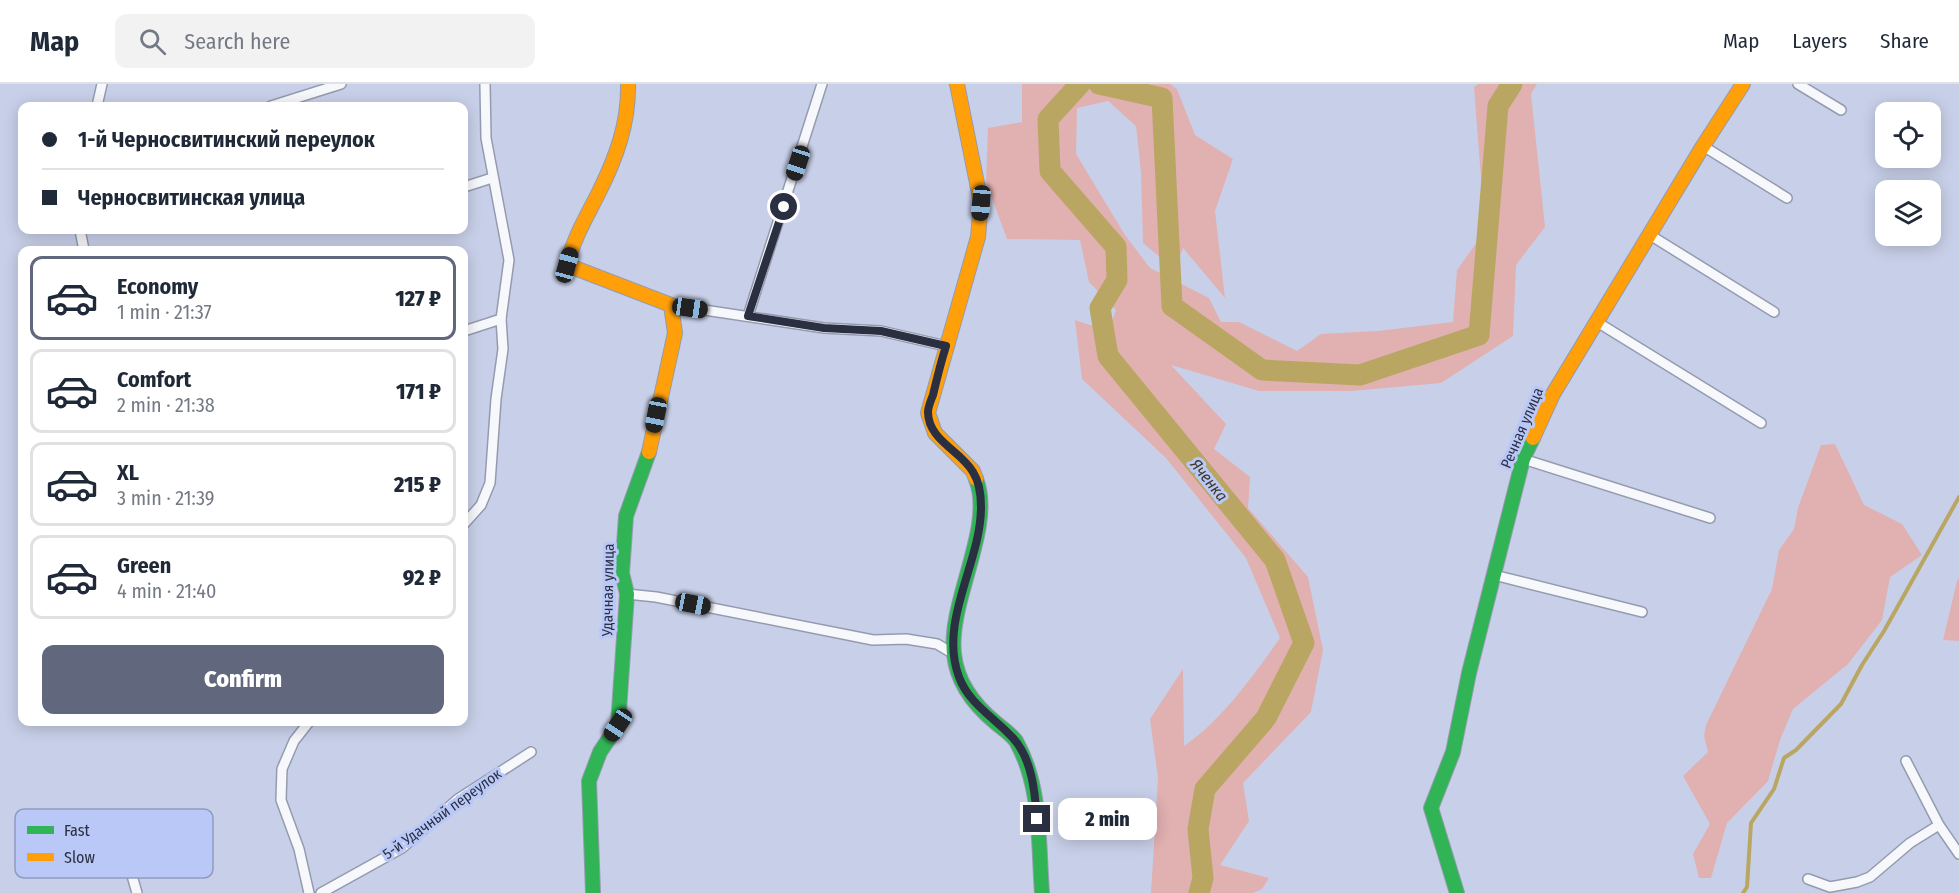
<!DOCTYPE html>
<meta charset="utf-8">
<style>
body{margin:0;font-family:"Fira Sans Condensed",sans-serif;background:#f2f2f3;color:#1f2937;height:100vh;display:flex;flex-direction:column;font-size:22px;white-space:nowrap}
*{box-sizing:border-box;margin:0}
p{font-size:20px;color:#747a83}
.icon{flex:none;width:33px;height:33px;fill:none;stroke:currentColor;stroke-width:2;stroke-linecap:round;stroke-linejoin:round}
.map{position:relative;flex:1;overflow:hidden}
.panel{position:absolute;left:18px;top:162px;width:450px;height:480px;display:flex;flex-direction:column;background:#fff;border-radius:12px;box-shadow:0 3px 15px #0003}
.panel>*{flex:none}
.banner{position:absolute;left:18px;top:18px;width:450px;height:132px;border-radius:12px;box-shadow:0 3px 15px #0003;display:grid;align-content:center;height:132px;padding:0 24px;background:#fff}
.tools{position:absolute;left:1875px;top:18px;display:grid;gap:12px}
.tools a{display:grid;place-items:center;width:66px;height:66px;border-radius:12px;background:#fff;box-shadow:0 3px 15px #0003;font-size:30px}
.end{position:absolute;width:27px;height:27px;margin:-14px;border:8px solid #2a2f41;background:#fff;box-shadow:0 0 0 3px #fff}
.from{border-radius:50%}
.bubble{position:absolute;height:42px;border-radius:12px;background:#fff;box-shadow:0 3px 15px #0003;font-size:20px;font-weight:800;line-height:42px;text-align:center}
.car{position:absolute;width:18px;height:36px;margin:-18px -9px;border-radius:8px;box-shadow:0 0 4px 2px #0007;background:linear-gradient(#222 24%,#8ab4d8 0 40%,#222 0 76%,#8ab4d8 0 86%,#222 0)}
.banner b{display:flex;align-items:center;gap:21px;height:57px;font-size:22px}
.banner b+b{border-top:2px solid #e0e1e3}
.banner i{width:15px;height:15px;background:#1f2937}
ul{padding:10px 0 0;list-style:none}
li{display:flex;align-items:center;gap:18px;height:84px;margin:0 12px 9px;padding:0 12px;border:3px solid #e0e1e3;border-radius:12px}
li div{flex:1}
li b{display:block;font-size:22px}
li em{font-style:normal;font-weight:800}
li.selected{border-color:#61677c}
li>.icon{width:54px;height:54px;stroke-width:1.5}
.primary-button{display:flex;gap:12px;margin-top:auto;padding:12px 24px}
.primary-button a{flex:1;height:69px;border-radius:12px;background:#61677c;color:#fff;font-size:24px;font-weight:800;line-height:69px;text-align:center}
header{display:flex;align-items:center;gap:36px;box-sizing:border-box;height:84px;padding:0 30px;background:#fff;border-bottom:2px solid #e0e1e3}
header strong{font-size:28px}
nav{display:flex;gap:33px;margin-inline-start:auto;font-size:21px}
.search{width:420px;height:54px;background:#f2f2f3;display:flex;align-items:center;gap:15px;box-sizing:border-box;padding:0 21px;border-radius:12px;color:#747a83;font-size:22px}
.map>svg:first-child{display:block}
.green{fill:#e1b0b1}
.lines{fill:none;stroke-linecap:round;stroke-linejoin:round}
.stream{stroke:#b9a663;stroke-width:4}
.river{stroke:#b9a663;stroke-width:21}
.street-casing{stroke:#959baf;stroke-width:12}
.fast-casing{stroke:#959baf;stroke-width:16}
.slow-casing{stroke:#959baf;stroke-width:16}
.street{stroke:#f7f8fc;stroke-width:9}
.fast{stroke:#30b455;stroke-width:14}
.slow{stroke:#ff9f0a;stroke-width:14}
.route{stroke:#2a2f41;stroke-width:8}
.labels{text-anchor:middle;dominant-baseline:central;stroke-width:6;stroke-linejoin:round;paint-order:stroke}
.street-label{font-size:15px;fill:#2a2f41;stroke:#bac8f7}
.water-label{font-size:16px;font-style:italic;fill:#3f3821;stroke:#bac8f7}
.key{fill:#bac8f7;stroke:#8f9ac0;stroke-width:1.5}
.key-label{font-size:16px;fill:#2a2f41}
</style>
<header>
<strong>Map</strong>
<div class="search"><svg class="icon" aria-label="search" viewBox="0 0 24 24"><circle cx="10" cy="10" r="6"/><path d="M15 15l6 6"/></svg>Search here</div>
<nav><a>Map</a><a>Layers</a><a>Share</a></nav>
</header>
<div class="map">
<svg width="1959" height="809" viewBox="0 0 1959 809">
<rect width="100%" height="100%" fill="#c8d0e9"/>
<!-- green -->
<g class="green">
<path d="M1022,0H1170L1177,5L1195,51L1233,75L1215,127L1225,214L1183,164L1175,186L1143,159L1141,89L1136,42L1108,17L1077,24L1076,70L1125,151L1150,184L1209,214L1221,238H1239L1297,267L1321,250L1378,247L1453,238L1457,186L1485,147L1474,3L1478,0H1537L1531,10L1545,143L1516,181L1513,252L1441,299L1352,307H1259L1171,281L1226,340L1214,365L1250,393L1248,424L1308,493L1323,566L1311,628L1243,699L1249,737L1220,781L1269,794L1262,805L1253,809H1151L1158,694L1150,635L1183,585L1184,662C1223,635 1252,593 1280,554L1246,474L1166,374L1082,295L1075,236L1108,247L1116,226L1089,198L1080,156L1007,155L986,98L988,44L1022,38Z"/>
<path d="M1835,360L1864,421L1902,440L1922,471L1890,493L1882,536L1848,580L1793,625L1780,656L1768,697L1727,739L1711,794H1699L1693,770L1710,740L1683,692L1708,668L1704,652L1706,641L1772,505L1779,466L1794,445L1798,424L1821,361Z"/>
<path d="M1959,494V557L1943,556L1957,497Z"/>
</g>
<g class="lines">
<!-- stream -->
<path class="stream" d="M1743,809L1747,803L1751,739L1774,705L1784,674L1796,666L1841,620L1862,581L1884,547L1959,413"/>
<!-- river -->
<g class="river">
<path d="M1080,0L1048,35L1050,87L1116,163L1117,196L1100,224L1108,272L1275,476L1304,559L1266,634L1205,705L1198,745L1203,794L1199,809"/>
<path d="M1099,0L1162,14L1172,222L1262,286L1360,291L1479,251L1498,22L1512,0"/>
</g>
<!-- street casing -->
<g class="street-casing">
<g id="street">
<path d="M1798,0L1841,26"/>
<path d="M97,22L102,0"/>
<path d="M271,22L341,0"/>
<path d="M1703,62L1787,114"/>
<path d="M464,103L492,94"/>
<path d="M80,146L84,166"/>
<path d="M1650,151L1774,228"/>
<path d="M671,221L824,244L881,247L946,262"/>
<path d="M748,232L822,0"/>
<path d="M1597,238L1761,339"/>
<path d="M464,247L501,235"/>
<path d="M1523,375L1710,434"/>
<path d="M464,440L481,421L490,399L496,315L503,265L501,235L509,176L486,54L485,0"/>
<path d="M1494,491L1642,528"/>
<path d="M627,510L656,513L873,556L906,555L937,560L954,570"/>
<path d="M309,638L294,657L282,685L281,716L299,765L309,809"/>
<path d="M1906,677L1939,741L1959,770"/>
<path d="M115,732L137,809"/>
<path d="M1808,795L1830,803L1857,798L1870,793L1910,759L1939,741"/>
<path d="M321,809L402,764L458,715L531,668"/>
</g>
</g>
<!-- fast casing -->
<g class="fast-casing">
<g id="fast">
<path d="M976,395C995,443 948,517 954,570C957,599 974,621 996,639C1002,644 1011,650 1016,657C1042,703 1038,758 1042,809"/>
<path d="M593,809L589,697L600,668L618,641L627,510L622,489L626,432L649,368"/>
<path d="M1457,809L1431,724L1453,668L1469,589L1523,375L1533,354"/>
</g>
</g>
<!-- slow casing -->
<g class="slow-casing">
<g id="slow">
<path d="M628,0C629,39 616,74 599,108C586,134 574,153 567,181L671,221L675,249L649,368"/>
<path d="M957,0L981,119L978,153L928,329L935,349L973,387L976,395"/>
<path d="M1533,354L1553,310L1703,62L1743,0"/>
</g>
</g>
<!-- street -->
<use href="#street" class="street"/>
<!-- fast -->
<use href="#fast" class="fast"/>
<!-- slow -->
<use href="#slow" class="slow"/>
</g>
<g class="lines">
<!-- route -->
<path class="route" d="M784,123L748,232L824,244L881,247L946,262C941,278 937,294 933,311C931,316 928,323 928,328C928,356 961,367 973,388C980,399 981,411 981,423C981,479 938,537 959,593C969,620 994,633 1013,654C1032,675 1035,708 1037,735"/>
</g>
<g class="labels">
<!-- street labels -->
<g class="street-label">
<text transform="translate(1522 344) rotate(-67)">Речная улица</text>
<text transform="translate(608 506) rotate(-89)">Удачная улица</text>
<text transform="translate(442 730) rotate(-36)">5-й Удачный переулок</text>
</g>
<!-- water labels -->
<g class="water-label">
<text transform="translate(1209 396) rotate(51)">Яченка</text>
</g>
</g>
<!-- legend -->
<rect x="15" y="725" width="198" height="69" rx="9" class="key"/>
<rect x="27" y="742" width="27" height="8" fill="#30b455"/>
<rect x="27" y="769" width="27" height="8" fill="#ff9f0a"/>
<g class="key-label">
<text x="64" y="752">Fast</text>
<text x="64" y="779">Slow</text>
</g>
</svg>
<div class="tools">
<a><svg class="icon" aria-label="locate" viewBox="0 0 24 24"><circle cx="12" cy="12" r="6"/><path d="M12 2v4M12 18v4M2 12h4M18 12h4"/></svg></a>
<a><svg class="icon" aria-label="layers" viewBox="0 0 24 24"><path d="M12 4l9 5-9 5-9-5zM3 14l9 5 9-5"/></svg></a>
</div>
<i class="end from" style="left:784px;top:123px"></i>
<i class="end" style="left:1037px;top:735px"></i>
<div class="bubble" style="left:1058px;top:714px;width:99px">2 min</div>
<i class="car" style="left:798px;top:79px;rotate:198deg"></i>
<i class="car" style="left:981px;top:119px;rotate:185deg"></i>
<i class="car" style="left:567px;top:181px;rotate:15deg"></i>
<i class="car" style="left:690px;top:224px;rotate:98deg"></i>
<i class="car" style="left:656px;top:331px;rotate:191deg"></i>
<i class="car" style="left:693px;top:520px;rotate:101deg"></i>
<i class="car" style="left:618px;top:641px;rotate:214deg"></i>
<div class="banner">
<b><i class="from"></i>1-й Черносвитинский переулок</b>
<b><i></i>Черносвитинская улица</b>
</div>
<section class="panel">
<ul>
<li class="selected"><svg class="icon" aria-label="car" viewBox="0 0 24 24"><path d="M5 17H2v-5l4-1 3-4h7l3 4 3 1v5h-3M9 17h6M6 11h13"/><circle cx="7" cy="17" r="2"/><circle cx="17" cy="17" r="2"/></svg><div><b>Economy</b><p>1 min · 21:37</p></div><em>127 ₽</em></li>
<li><svg class="icon" aria-label="car" viewBox="0 0 24 24"><path d="M5 17H2v-5l4-1 3-4h7l3 4 3 1v5h-3M9 17h6M6 11h13"/><circle cx="7" cy="17" r="2"/><circle cx="17" cy="17" r="2"/></svg><div><b>Comfort</b><p>2 min · 21:38</p></div><em>171 ₽</em></li>
<li><svg class="icon" aria-label="car" viewBox="0 0 24 24"><path d="M5 17H2v-5l4-1 3-4h7l3 4 3 1v5h-3M9 17h6M6 11h13"/><circle cx="7" cy="17" r="2"/><circle cx="17" cy="17" r="2"/></svg><div><b>XL</b><p>3 min · 21:39</p></div><em>215 ₽</em></li>
<li><svg class="icon" aria-label="car" viewBox="0 0 24 24"><path d="M5 17H2v-5l4-1 3-4h7l3 4 3 1v5h-3M9 17h6M6 11h13"/><circle cx="7" cy="17" r="2"/><circle cx="17" cy="17" r="2"/></svg><div><b>Green</b><p>4 min · 21:40</p></div><em>92 ₽</em></li>
</ul>
<div class="primary-button"><a>Confirm</a></div>
</section>
</div>
